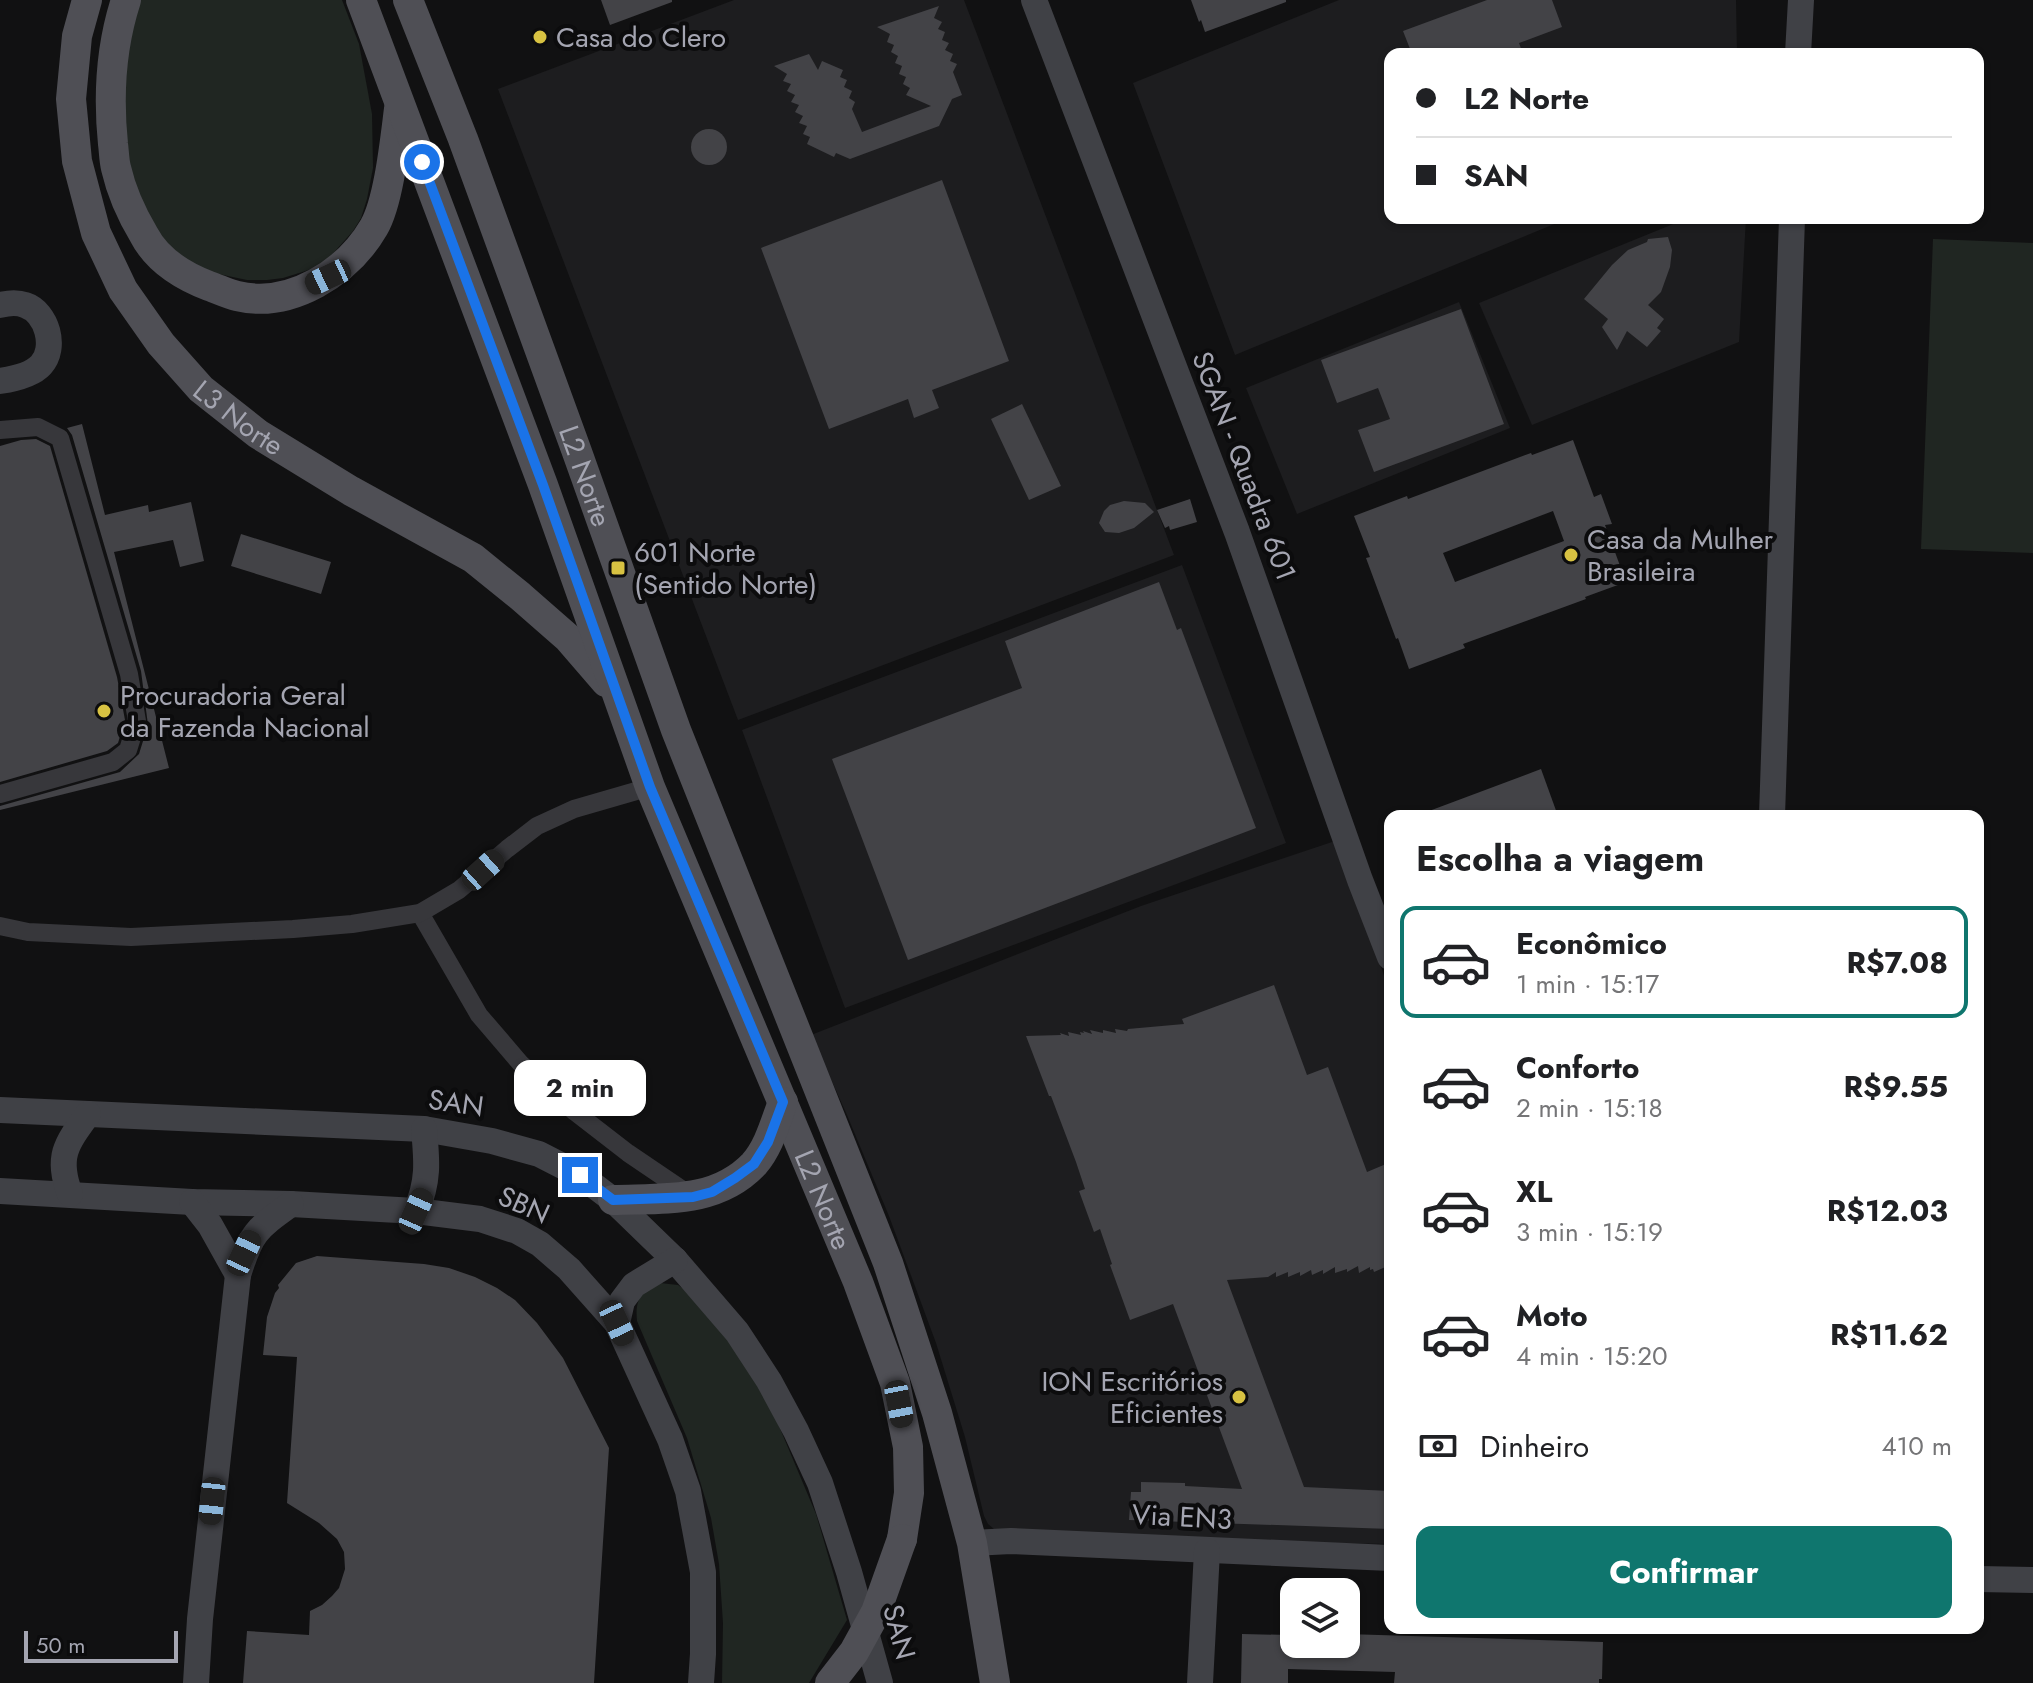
<!DOCTYPE html>
<html lang="pt">
<meta charset="utf-8">
<style>
body{margin:0;font-family:Jost,sans-serif;background:#f6f6f6;color:#202124;height:100vh;display:flex;flex-direction:column;font-size:30px;white-space:nowrap}
*{box-sizing:border-box;margin:0}
p{font-size:26px;color:#757577}
.icon{flex:none;width:44px;height:44px;fill:none;stroke:currentColor;stroke-width:2;stroke-linecap:round;stroke-linejoin:round}
.map{position:relative;flex:1;overflow:hidden}
.side{position:absolute;left:1384px;top:810px;width:600px;height:824px;display:flex;flex-direction:column;background:#fff;border-radius:16px;box-shadow:0 2px 6px #0004}
.side>*{flex:none}
.guide{position:absolute;left:1384px;top:48px;width:600px;height:176px;border-radius:16px;box-shadow:0 2px 6px #0004;display:grid;align-content:center;height:176px;padding:0 32px;background:#fff}
.fabs{position:absolute;left:1280px;top:1578px;display:grid;gap:16px}
.fabs a{display:grid;place-items:center;width:80px;height:80px;border-radius:16px;background:#fff;box-shadow:0 2px 6px #0004;font-size:40px}
.scale{position:absolute;left:24px;bottom:20px;width:154px;box-sizing:border-box;padding-left:8px;border:4px solid #a4a5b1;border-top:0;font-size:22px;line-height:28px;white-space:nowrap;color:#a4a5b1;-webkit-text-stroke:6px #0c0c0d;paint-order:stroke}
.end{position:absolute;width:36px;height:36px;margin:-18px;border:10px solid #1a73e8;background:#fff;box-shadow:0 0 0 4px #fff}
.from{border-radius:50%}
.bubble{position:absolute;height:56px;border-radius:16px;background:#fff;box-shadow:0 2px 6px #0004;font-size:26px;font-weight:700;line-height:56px;text-align:center}
.car{position:absolute;width:24px;height:48px;margin:-24px -12px;border-radius:10px;box-shadow:0 0 6px 2px #0007;background:linear-gradient(#222 24%,#8ab4d8 0 40%,#222 0 76%,#8ab4d8 0 86%,#222 0)}
.guide b{display:flex;align-items:center;gap:28px;height:76px;font-size:30px}
.guide b+b{border-top:2px solid #e0e0e0}
.guide i{width:20px;height:20px;background:#202124}
ul{padding:0;list-style:none}
li{display:flex;align-items:center;gap:24px;height:112px;margin:0 16px 12px;padding:0 16px;border:4px solid transparent;border-radius:16px}
li div{flex:1}
li b{display:block;font-size:30px}
li em{font-style:normal;font-weight:700}
li.on{border-color:#0f766e}
li>.icon{width:72px;height:72px;stroke-width:1.5}
h2{padding:0 32px;font-size:36px;line-height:96px}
.pay{display:flex;align-items:center;gap:20px;height:88px;padding:0 32px;font-size:30px}
.pay p{margin-inline-start:auto}
.primary-button{display:flex;gap:16px;margin-top:auto;padding:16px 32px}
.primary-button a{flex:1;height:92px;border-radius:16px;background:#0f766e;color:#fff;font-size:32px;font-weight:700;line-height:92px;text-align:center}
.map>svg:first-child{display:block}
.built{fill:#1d1d1f}
.green{fill:#202622}
.building{fill:#434347;fill-rule:evenodd}
.lines{fill:none;stroke-linecap:round;stroke-linejoin:round}
.street{stroke:#37373b;stroke-width:18}
.secondary{stroke:#404146;stroke-width:26}
.primary{stroke:#4f4f55;stroke-width:30}
.primary-bridge{stroke:#4f4f55;stroke-width:30}
.route{stroke:#1a73e8;stroke-width:10}
.poi-dot{fill:#d8c242;stroke:#0c0c0d;stroke-width:3}
.labels{text-anchor:middle;dominant-baseline:central;stroke-width:8;stroke-linejoin:round;paint-order:stroke}
.poi-label{font-size:28px;fill:#a4a5b1;stroke:#0c0c0d;text-anchor:start}
.street-label{font-size:28px;fill:#a4a5b1;stroke:#0c0c0d}
</style>
<div class="map">
<svg width="2033" height="1683" viewBox="0 0 2033 1683">
<rect width="100%" height="100%" fill="#111112"/>
<!-- built -->
<g class="built">
<path d="M734,0H964L1174,555L738,720L498,89Z"/>
<path d="M1339,0H1736L1737,54H1390V218H1569L1235,355L1133,83Z"/>
<path d="M1688,218H1746L1739,342L1532,425L1479,303Z"/>
<path d="M1459,302L1510,428L1297,514L1246,388Z"/>
<path d="M1182,565L1286,843L845,1008L742,730Z"/>
<path d="M1338,840L1390,993V1544L1280,1542L994,1529L988,1524L984,1516L965,1437L936,1343L889,1216L847,1115L811,1035L1141,906Z"/>
</g>
<!-- green -->
<g class="green">
<path d="M130,0H342L359,44L372,114L373,168L367,199L361,218L353,231L329,258L312,269L283,278L267,280H247L209,272L188,261L154,233L120,147Z"/>
<path d="M1933,239L2033,243V553L1921,549Z"/>
<path d="M660,1283L678,1285L700,1301L746,1366L773,1412L816,1514L847,1620L809,1683H722L723,1623L719,1564L711,1518L687,1438L637,1321C635,1300 640,1292 660,1283Z"/>
</g>
<!-- building -->
<g class="building">
<path d="M601,0H672V2L610,25Z"/>
<path d="M1191,0H1286V2L1205,32L1201,20L1199,22Z"/>
<path d="M1487,0H1552L1562,27L1519,43L1523,54H1412L1403,31Z"/>
<path d="M939,6L934,18L942,22L938,29L945,32L942,40L949,43L945,50L953,54L950,61L957,64L953,72L962,95L952,99L939,126L850,159L836,153L834,157L807,144L810,137L803,134L807,126L799,123L803,116L795,112L799,105L791,102L795,95L787,91L791,84L783,81L787,74L774,66L809,54L818,70L822,61L843,70L840,77L847,80L844,87L852,91L849,98L855,102L852,109L862,132L931,106L906,95L910,88L903,84L906,77L899,74L902,66L895,63L898,56L891,52L894,45L887,42L890,34L877,27Z"/>
<circle cx="709" cy="147" r="18"/>
<path d="M942,180L1009,361L932,390L939,408L914,418L908,399L829,429L761,248Z"/>
<path d="M1668,237L1672,250L1670,267L1661,292L1648,305L1664,319L1657,328L1661,331L1647,347L1627,331L1617,350L1602,327L1608,319L1584,299L1612,265L1628,250L1647,242L1648,239Z"/>
<path d="M1461,309L1504,424L1374,472L1358,430L1390,419L1378,388L1337,403L1321,360Z"/>
<path d="M1022,404L1061,486L1029,500L991,419Z"/>
<path d="M82,424L105,515L148,505L149,512L191,502L204,561L180,567L173,540L114,552L169,768L0,810V806L120,772L139,754L148,725L141,671L72,435L67,428Z"/>
<path d="M36,439L50,446L117,677L125,720L118,743L107,751L0,782V446L21,440Z"/>
<path d="M1573,440L1594,497L1601,494L1612,524L1605,525L1626,582L1585,597L1586,599L1463,644L1465,648L1409,669L1398,638L1396,639L1366,558L1370,557L1354,516L1407,496L1408,499L1531,453L1532,455ZM1553,511L1564,541L1455,582L1443,553Z"/>
<path d="M1190,499L1197,522L1170,530L1169,526L1165,528L1157,510Z"/>
<path d="M1124,501L1145,503L1154,512L1134,528L1119,533L1105,532L1099,523L1104,511L1110,505Z"/>
<path d="M241,534L331,562L321,594L231,566Z"/>
<path d="M1159,582L1177,630L1181,628L1256,828L908,960L832,759L1022,688L1005,641Z"/>
<path d="M1541,769L1558,816H1421V814Z"/>
<path d="M1274,985L1307,1075L1328,1067L1367,1172L1386,1164L1390,1174V1265L1374,1272L1373,1269L1370,1270V1267L1359,1273L1358,1266L1347,1272V1269L1335,1273V1267L1323,1274V1270L1312,1275L1311,1270L1300,1276V1272L1288,1277V1272L1276,1277V1272L1268,1277L1227,1280L1304,1487L1390,1491V1529L1129,1520L1131,1492H1141V1482L1185,1483V1486L1242,1489L1173,1304L1130,1320L1110,1265L1112,1264L1100,1229L1094,1232L1079,1191L1085,1189L1076,1162L1051,1096H1049L1026,1036L1061,1035L1060,1033L1069,1036L1068,1032L1081,1035L1080,1032L1084,1033L1083,1031L1092,1034L1090,1030L1103,1033V1030L1116,1033L1115,1029L1127,1031L1128,1029L1184,1024L1182,1019Z"/>
<path d="M317,1256L424,1264L449,1268L475,1277L497,1288L515,1300L537,1323L563,1358L609,1448L594,1683H243L247,1631L309,1635L310,1611L322,1605L332,1596L339,1588L345,1569L344,1552L337,1539L319,1523L287,1503L297,1357L263,1355L267,1317L275,1293L279,1288L278,1285L296,1263Z"/>
<path d="M1242,1634L1289,1635V1644H1346V1634L1603,1642L1602,1679H1599V1683H1394L1395,1672L1288,1669V1683H1241Z"/>
</g>
<g class="lines">
<!-- street -->
<g class="street">
<path d="M0,430L38,427L60,438L129,674L137,721L128,750L113,762L0,794"/>
<path d="M420,913L479,1015L521,1064L575,1112L628,1153L690,1195"/>
<path d="M0,926L28,932L131,937L293,929L352,924L420,913L459,890L507,849L537,826L574,809L650,787"/>
</g>
<!-- secondary -->
<g class="secondary">
<path d="M1034,0L1237,532L1360,880L1390,957"/>
<path d="M1798,54L1801,0"/>
<path d="M0,305C8,303 17,302 25,305C47,312 57,348 41,365C32,375 13,379 0,381"/>
<path d="M1772,816L1792,218"/>
<path d="M0,1110L424,1129L492,1141L539,1154L580,1175L613,1200L675,1260L737,1332L769,1381L796,1431L820,1483L849,1572L880,1683"/>
<path d="M0,1191L192,1202L291,1204L416,1211L480,1219L517,1231L540,1244L569,1269L617,1323L670,1439L688,1491L703,1572V1654L701,1683"/>
<path d="M70,1194C56,1157 66,1144 88,1114"/>
<path d="M192,1202L210,1225L238,1275"/>
<path d="M416,1211C429,1181 427,1161 424,1129"/>
<path d="M617,1323L622,1301L634,1285L675,1260"/>
<path d="M972,1543L1011,1541L1390,1558"/>
<path d="M1978,1579L2033,1580"/>
<path d="M196,1683L200,1619L238,1275C251,1233 256,1229 291,1204"/>
<path d="M1200,1683L1207,1551"/>
</g>
<!-- primary -->
<g class="primary">
<path id="s1" d="M87,0L77,36L71,99L77,161L96,233L123,290L161,344L201,389L258,434L351,491L473,558L520,596L568,638L606,682"/>
<path d="M126,0C111,46 108,95 113,144C114,151 114,160 116,168C121,190 132,215 144,235C157,260 183,276 209,286C218,289 228,294 237,296C291,309 348,272 374,227C389,201 395,140 399,109"/>
<path id="s2" d="M361,0L543,485L650,787L858,1282L895,1383L908,1447L909,1493L902,1539"/>
<path id="s3" d="M408,0L463,139L577,452L676,730L888,1263L937,1413L972,1543L995,1683"/>
<path d="M613,1200C663,1198 716,1204 754,1164C769,1147 775,1123 783,1102"/>
</g>
<!-- primary-bridge -->
<path class="primary-bridge" d="M830,1683L854,1652L876,1612L902,1539"/>
</g>
<g class="lines">
<!-- route -->
<path class="route" d="M422,162L543,485L650,787L783,1102L768,1142L754,1164L735,1178L712,1192L693,1197L613,1200L580,1175"/>
</g>
<!-- markers -->
<g class="poi-dot">
<circle cx="540" cy="37" r="8"/>
<circle cx="1571" cy="555" r="8"/>
<rect x="610" y="560" width="16" height="16" rx="4"/>
<circle cx="104" cy="711" r="8"/>
<circle cx="1239" cy="1397" r="8"/>
</g>
<g class="labels">
<!-- poi labels -->
<g class="poi-label">
<text x="556" y="37">Casa do Clero</text>
<text x="1587" y="539">Casa da Mulher<tspan x="1587" dy="32">Brasileira</tspan></text>
<text x="634" y="552">601 Norte<tspan x="634" dy="32">(Sentido Norte)</tspan></text>
<text x="120" y="695">Procuradoria Geral<tspan x="120" dy="32">da Fazenda Nacional</tspan></text>
<text x="1223" y="1381" text-anchor="end">ION Escritórios<tspan x="1223" dy="32">Eficientes</tspan></text>
</g>
<!-- street labels -->
<g class="street-label">
<text stroke="none"><textPath href="#s1" startOffset="474">L3 Norte</textPath></text>
<text transform="translate(1244 466) rotate(69)">SGAN - Quadra 601</text>
<text stroke="none"><textPath href="#s3" startOffset="508">L2 Norte</textPath></text>
<text transform="translate(456 1103) rotate(8)">SAN</text>
<text stroke="none"><textPath href="#s2" startOffset="1286">L2 Norte</textPath></text>
<text transform="translate(524 1205) rotate(24)">SBN</text>
<text transform="translate(1182 1517) rotate(3)">Via EN3</text>
<text transform="translate(899 1632) rotate(75)">SAN</text>
</g>
</g>
</svg>
<div class="fabs">
<a><svg class="icon" aria-label="layers" viewBox="0 0 24 24"><path d="M12 4l9 5-9 5-9-5zM3 14l9 5 9-5"/></svg></a>
</div>
<div class="scale">50 m</div>
<i class="end from" style="left:422px;top:162px"></i>
<i class="end" style="left:580px;top:1175px"></i>
<div class="bubble" style="left:514px;top:1060px;width:132px">2 min</div>
<i class="car" style="left:328px;top:277px;rotate:245deg"></i>
<i class="car" style="left:483px;top:870px;rotate:48deg"></i>
<i class="car" style="left:416px;top:1211px;rotate:24deg"></i>
<i class="car" style="left:244px;top:1253px;rotate:25deg"></i>
<i class="car" style="left:617px;top:1323px;rotate:155deg"></i>
<i class="car" style="left:899px;top:1404px;rotate:169deg"></i>
<i class="car" style="left:212px;top:1501px;rotate:186deg"></i>
<div class="guide">
<b><i class="from"></i>L2 Norte</b>
<b><i></i>SAN</b>
</div>
<section class="side">
<h2>Escolha a viagem</h2>
<ul>
<li class="on"><svg class="icon" aria-label="car" viewBox="0 0 24 24"><path d="M5 17H2v-5l4-1 3-4h7l3 4 3 1v5h-3M9 17h6M6 11h13"/><circle cx="7" cy="17" r="2"/><circle cx="17" cy="17" r="2"/></svg><div><b>Econômico</b><p>1 min · 15:17</p></div><em>R$7.08</em></li>
<li><svg class="icon" aria-label="car" viewBox="0 0 24 24"><path d="M5 17H2v-5l4-1 3-4h7l3 4 3 1v5h-3M9 17h6M6 11h13"/><circle cx="7" cy="17" r="2"/><circle cx="17" cy="17" r="2"/></svg><div><b>Conforto</b><p>2 min · 15:18</p></div><em>R$9.55</em></li>
<li><svg class="icon" aria-label="car" viewBox="0 0 24 24"><path d="M5 17H2v-5l4-1 3-4h7l3 4 3 1v5h-3M9 17h6M6 11h13"/><circle cx="7" cy="17" r="2"/><circle cx="17" cy="17" r="2"/></svg><div><b>XL</b><p>3 min · 15:19</p></div><em>R$12.03</em></li>
<li><svg class="icon" aria-label="car" viewBox="0 0 24 24"><path d="M5 17H2v-5l4-1 3-4h7l3 4 3 1v5h-3M9 17h6M6 11h13"/><circle cx="7" cy="17" r="2"/><circle cx="17" cy="17" r="2"/></svg><div><b>Moto</b><p>4 min · 15:20</p></div><em>R$11.62</em></li>
</ul>
<div class="pay"><svg class="icon" aria-label="cash" viewBox="0 0 24 24"><path d="M3 7h18v10H3z"/><circle cx="12" cy="12" r="2"/></svg>Dinheiro<p>410 m</p></div>
<div class="primary-button"><a>Confirmar</a></div>
</section>
</div>
